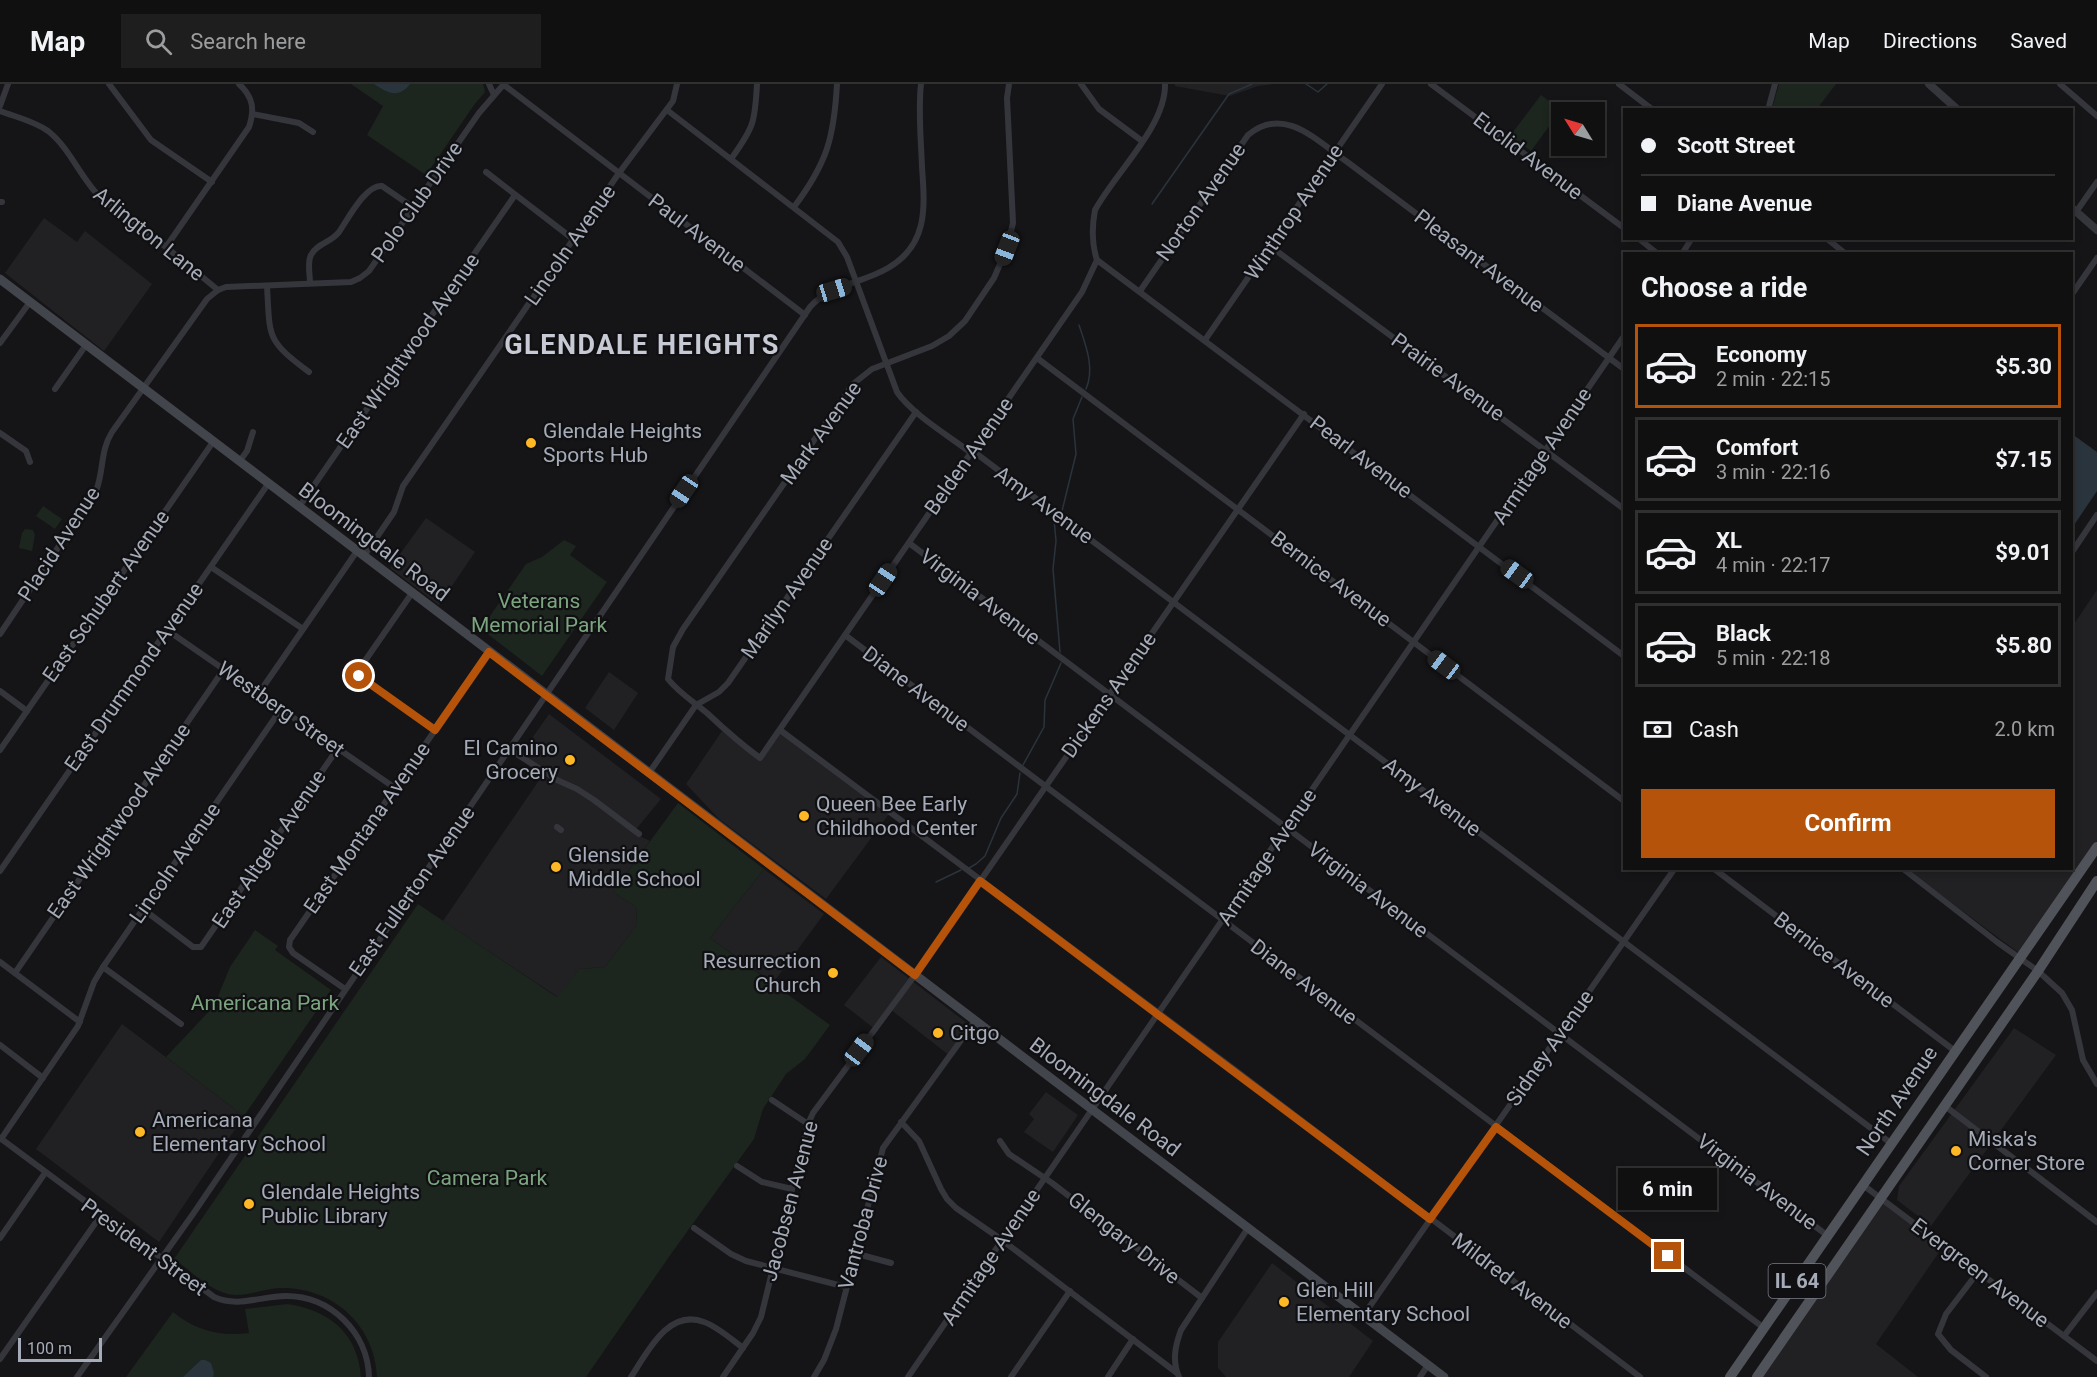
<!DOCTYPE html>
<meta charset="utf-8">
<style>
body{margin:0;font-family:Roboto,sans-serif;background:#1e1e1f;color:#f1f3f6;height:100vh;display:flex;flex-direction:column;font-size:22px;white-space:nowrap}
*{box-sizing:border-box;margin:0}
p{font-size:20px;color:#9c9d9f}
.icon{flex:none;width:33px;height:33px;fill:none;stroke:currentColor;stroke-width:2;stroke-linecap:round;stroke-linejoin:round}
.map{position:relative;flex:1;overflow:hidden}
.drawer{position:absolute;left:1623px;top:168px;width:450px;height:618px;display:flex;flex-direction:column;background:#101011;border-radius:0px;box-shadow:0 3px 9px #0003,0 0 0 2px #303031}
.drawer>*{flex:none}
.top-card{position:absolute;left:1623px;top:24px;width:450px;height:132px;border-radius:0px;box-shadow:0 3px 9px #0003,0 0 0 2px #303031;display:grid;align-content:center;height:132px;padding:0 18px;background:#101011}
.needle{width:39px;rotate:307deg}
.fabs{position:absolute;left:1551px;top:18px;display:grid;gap:12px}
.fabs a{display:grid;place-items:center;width:54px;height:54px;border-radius:0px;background:#101011;box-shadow:0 3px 9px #0003,0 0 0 2px #303031;font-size:30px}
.scale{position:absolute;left:18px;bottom:15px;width:84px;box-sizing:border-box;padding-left:6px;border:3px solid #a5abb8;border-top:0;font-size:16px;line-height:21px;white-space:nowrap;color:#a5abb8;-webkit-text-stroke:4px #101012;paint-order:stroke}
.end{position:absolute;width:27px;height:27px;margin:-14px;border:8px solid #b45309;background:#fff;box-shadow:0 0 0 3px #fff}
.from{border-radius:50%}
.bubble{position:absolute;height:42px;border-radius:0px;background:#101011;box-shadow:0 3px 9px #0003,0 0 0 2px #303031;font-size:20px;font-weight:700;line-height:42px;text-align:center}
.car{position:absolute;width:18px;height:36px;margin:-18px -9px;border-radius:8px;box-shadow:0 0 4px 2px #0007;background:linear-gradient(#222 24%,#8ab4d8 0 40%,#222 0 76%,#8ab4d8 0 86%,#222 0)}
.top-card b{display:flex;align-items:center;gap:21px;height:57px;font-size:22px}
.top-card b+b{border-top:2px solid #303031}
.top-card i{width:15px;height:15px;background:#f1f3f6}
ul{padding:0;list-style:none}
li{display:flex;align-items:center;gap:18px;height:84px;margin:0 12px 9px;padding:0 6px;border:3px solid #303031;border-radius:0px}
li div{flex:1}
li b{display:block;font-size:22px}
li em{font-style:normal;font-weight:700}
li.active{border-color:#b45309}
li>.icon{width:54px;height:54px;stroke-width:1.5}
h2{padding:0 18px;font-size:27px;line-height:72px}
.pay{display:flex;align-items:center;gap:15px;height:66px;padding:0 18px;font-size:22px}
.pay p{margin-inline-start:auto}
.button{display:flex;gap:12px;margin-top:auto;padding:12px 18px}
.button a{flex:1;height:69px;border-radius:0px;background:#b45309;color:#fff;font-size:24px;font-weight:700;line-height:69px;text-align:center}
header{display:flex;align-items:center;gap:36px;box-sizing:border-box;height:84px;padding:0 30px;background:#101011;border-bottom:2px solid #303031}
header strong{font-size:28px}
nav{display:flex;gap:33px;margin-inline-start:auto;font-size:21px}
.search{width:420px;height:54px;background:#1e1e1f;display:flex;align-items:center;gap:15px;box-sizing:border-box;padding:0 21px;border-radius:0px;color:#9c9d9f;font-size:22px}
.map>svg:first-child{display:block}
.built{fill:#212124}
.green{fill:#1c251e}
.water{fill:#2a343c}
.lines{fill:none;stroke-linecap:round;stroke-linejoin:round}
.stream{stroke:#2a343c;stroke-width:1.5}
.minor{stroke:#35363c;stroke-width:6}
.tertiary{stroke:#35363c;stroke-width:8}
.secondary{stroke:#43454c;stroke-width:9}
.primary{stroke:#51535b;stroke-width:10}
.route{stroke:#b45309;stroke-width:8}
.poi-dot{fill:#ffb825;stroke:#101012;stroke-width:2}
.labels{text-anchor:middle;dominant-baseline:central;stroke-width:4.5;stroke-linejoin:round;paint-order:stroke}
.shield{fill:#101012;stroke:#787c86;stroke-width:1.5}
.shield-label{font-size:20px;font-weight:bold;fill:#a5abb8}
.street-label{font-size:21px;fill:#a5abb8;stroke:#101012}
.poi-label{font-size:21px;fill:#a5abb8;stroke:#101012;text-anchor:start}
.park-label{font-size:21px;fill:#7ba57e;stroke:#101012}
.district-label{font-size:27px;font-weight:bold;letter-spacing:1.5px;fill:#c7cad4;stroke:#101012}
</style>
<header>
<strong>Map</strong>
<div class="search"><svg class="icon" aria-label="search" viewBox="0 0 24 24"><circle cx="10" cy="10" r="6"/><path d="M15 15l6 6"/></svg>Search here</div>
<nav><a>Map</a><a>Directions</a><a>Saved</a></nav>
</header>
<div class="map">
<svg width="2097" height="1293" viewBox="0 0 2097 1293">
<rect width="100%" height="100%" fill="#151517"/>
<!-- built -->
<g class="built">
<path d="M1175,0H1273L1258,2L1230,12L1175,2Z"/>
<path d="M44,134L77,158L85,147L152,200L104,267L5,189Z"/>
<path d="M426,434L475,468L439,521L390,484Z"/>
<path d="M2097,506V757L2019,869L1906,785L2072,784V543Z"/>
<path d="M609,588L638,609L614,646L585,624Z"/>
<path d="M549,630L661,715L633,749L650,757L613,808L636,823L637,841L605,883L579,885L558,913L443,837L542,692L566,701L521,670Z"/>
<path d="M722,647L760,676L780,648L889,730L826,815L719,735L686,700Z"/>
<path d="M764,785L824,830L773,899L710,854Z"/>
<path d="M881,873L972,943L950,972L890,925L875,945L844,921Z"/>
<path d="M122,940L244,1032L159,1158L36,1065Z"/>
<path d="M2014,944L2056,971L1931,1142L1897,1116L1899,1102Z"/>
<path d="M1046,1008L1078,1031L1053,1068L1024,1048L1034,1035L1029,1030Z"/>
<path d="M1882,1116L1942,1164L1876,1260L1918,1293H1759Z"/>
<path d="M1272,1179L1373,1257L1349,1293H1226L1218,1284V1258Z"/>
</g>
<!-- green -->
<g class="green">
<path d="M351,0H483L485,8L474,21L426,91L367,51L383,22Z"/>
<path d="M1779,0H1836L1817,25H1772Z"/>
<path d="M1541,11L1561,26L1531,67L1510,52Z"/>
<path d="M43,422L62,435L55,445L36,432Z"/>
<path d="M25,445L33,446L35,451L32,467L19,464L22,449Z"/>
<path d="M564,456L576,462L570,471L607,498L542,592L481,545L526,480L542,473Z"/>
<path d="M678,719L764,785L710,854L830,941L805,975L786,990L763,1025L754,1055L671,1170L586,1293H377C375,1240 331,1202 279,1204C262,1205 244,1214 228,1210C208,1205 191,1187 174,1175L418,820L557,913L579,885L605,883L637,841L636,823L613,808Z"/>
<path d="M255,846L278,862L275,866L331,906L244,1032L166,973L214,922L230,883Z"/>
<path d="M287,1220C329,1226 358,1249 361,1293H126L173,1228C195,1246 220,1253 249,1249L245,1225Z"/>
</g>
<!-- water -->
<g class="water">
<path d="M374,0H410C399,15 387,9 374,0Z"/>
<path d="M2072,350L2097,368V407L2072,444Z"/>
<path d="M201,1276H205L211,1279L214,1289L213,1293H183Z"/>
</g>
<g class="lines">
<!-- stream -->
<g class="stream">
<path d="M1306,0L1318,8L1327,0"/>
<path d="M1152,120L1229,10L1252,0"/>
<path d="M1079,241C1086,262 1095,284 1086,305"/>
<path d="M1062,427L1076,370L1073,335L1082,313"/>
<path d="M1054,435L1056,457L1053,485L1060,568"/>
<path d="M1023,681L1044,643L1045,616L1061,579"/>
<path d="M969,784L976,780L985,772L1001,734L1017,710L1020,689"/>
<path d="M936,798L961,786"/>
</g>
<!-- minor -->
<g class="minor">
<path d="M109,0L151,56L212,98"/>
<path d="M489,0L494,11"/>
<path d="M1009,0L1007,14L1013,139L1007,164L994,194L965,237L949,252L932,262L872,285L853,300L683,545L673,563L668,595C679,609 694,618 707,629C724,645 741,660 760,674L1082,208L1097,176C1092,161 1092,142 1095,126C1115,89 1166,42 1165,0"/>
<path d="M1081,0L1099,25L1142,57"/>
<path d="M1431,0L1624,144"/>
<path d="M1619,0L1653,26"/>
<path d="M2060,0L2097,32"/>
<path d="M504,1L805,231"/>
<path d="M0,22L8,0"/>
<path d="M667,26L838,158L847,173L897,308C912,330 949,352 971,369"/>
<path d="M1768,26L1775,0"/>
<path d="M0,27C16,33 34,37 48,47C70,64 81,95 101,114L166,163L218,206"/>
<path d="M253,30L299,39L313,48"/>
<path d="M731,75C754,43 755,38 757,0"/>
<path d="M486,88L573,155"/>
<path d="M0,118H2"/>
<path d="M794,123C827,79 834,54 837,0"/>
<path d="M2076,128L2097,98"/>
<path d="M1638,154L1658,170"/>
<path d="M1826,154L1846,170"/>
<path d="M1270,162L1624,425"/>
<path d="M166,163L249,43C255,25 253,13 239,0"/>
<path d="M1682,170L1692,154"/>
<path d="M1097,176L1624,572"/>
<path d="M310,199C310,191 307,178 311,171C316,160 332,158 339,148C348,135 366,100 382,102L414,124"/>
<path d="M267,202C270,254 266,256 309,288"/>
<path d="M1140,207L1248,51C1284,21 1316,56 1346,77L1624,285"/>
<path d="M2072,210L2097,174"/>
<path d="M1205,256L1382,0"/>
<path d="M0,259L30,218"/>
<path d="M1037,274L1624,717"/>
<path d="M55,305L86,261"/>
<path d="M0,349L26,367L30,378"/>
<path d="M973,367L1892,1060"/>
<path d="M239,378L247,367L253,348"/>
<path d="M299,423L515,111"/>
<path d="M909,459L1828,1152"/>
<path d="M2072,468L2097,431"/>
<path d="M364,472L394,428L403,402L619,89L673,17L677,0"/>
<path d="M211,483L303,545"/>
<path d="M412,509L360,584L359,592L435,646"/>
<path d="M167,546L395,704"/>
<path d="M0,550L96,407C104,387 100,367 112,348L207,215L218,206L226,203L351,198L360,194L369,187L479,29L504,0"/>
<path d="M845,551L1764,1244"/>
<path d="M0,607L27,627"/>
<path d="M259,609L357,467"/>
<path d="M780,646L1235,986L1640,1293"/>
<path d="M509,665L557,696L577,705L594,716L639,750"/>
<path d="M0,666L213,358"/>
<path d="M649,689L696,621L719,608L728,599L916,328"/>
<path d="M557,743L561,746"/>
<path d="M1713,784L1955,967"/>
<path d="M1902,784L1997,858L2038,887L2062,909L2072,926L2083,976L2097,1000"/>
<path d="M0,787L268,400"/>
<path d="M143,825L193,863H201L338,664"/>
<path d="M0,878L80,938"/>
<path d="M103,883L181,940"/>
<path d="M15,889L224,585"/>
<path d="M345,905L293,869L289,863L290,856L489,568"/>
<path d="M0,961L43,994"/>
<path d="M772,1016L808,1040"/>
<path d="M1945,1022L2097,1138"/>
<path d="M901,1038L919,1057L941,1105L947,1115L956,1124L1002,1156L1177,1289"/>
<path d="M0,1054L214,1213C238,1224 261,1212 286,1212C331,1212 368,1249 369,1293"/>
<path d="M1,1055L78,942L94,898L103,883L281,625"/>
<path d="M1000,1057L1009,1070L1052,1099L1202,1214"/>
<path d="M737,1082L762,1098L792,1105"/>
<path d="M1863,1101L2097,1277"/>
<path d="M694,1144L731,1170L746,1177L846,1203"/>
<path d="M0,1154L45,1089"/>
<path d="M854,1169L891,1179"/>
<path d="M1978,1188L1946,1230L1938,1250L1951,1266L1986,1293"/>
<path d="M1363,1232L1675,784"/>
<path d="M2064,1252L2097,1209"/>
<path d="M0,1275L101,1131"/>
<path d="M77,1293L193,1130L810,223C829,201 863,199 888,184C928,161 925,124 922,83C921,56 918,27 921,0"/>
<path d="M631,1293C647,1269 668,1224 704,1238C718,1243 731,1255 743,1264"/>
<path d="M723,1293L753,1249L761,1233L808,1040L813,1029L915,891L1304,330"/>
<path d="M814,1293L824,1276L836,1245L883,1064L975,937"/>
<path d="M908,1293L1624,252"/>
<path d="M1011,1293L1070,1207"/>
<path d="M1108,1293L1133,1255"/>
<path d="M1179,1293C1172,1277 1175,1262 1181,1246L1248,1144"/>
<path d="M1420,1293L1428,1281"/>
</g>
<!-- tertiary -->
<g class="tertiary">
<path d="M1929,0L1958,26"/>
<path d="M2072,124L2097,146"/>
</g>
<!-- secondary -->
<path class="secondary" d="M0,195L1444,1293"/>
<!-- primary -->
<g class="primary">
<path d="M1730,1293L2097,763"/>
<path d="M1757,1293L2038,887L2097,797"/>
</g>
</g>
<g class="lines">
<!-- route -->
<path class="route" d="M359,592L435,646L489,568L915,891L980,797L1430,1135L1496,1043L1668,1172"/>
</g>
<!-- markers -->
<g class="poi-dot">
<circle cx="531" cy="359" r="6"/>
<circle cx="570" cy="676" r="6"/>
<circle cx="804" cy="732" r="6"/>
<circle cx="556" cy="783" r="6"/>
<circle cx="833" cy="889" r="6"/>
<circle cx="938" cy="949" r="6"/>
<circle cx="140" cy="1048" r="6"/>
<circle cx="1956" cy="1067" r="6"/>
<circle cx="249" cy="1120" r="6"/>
<circle cx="1284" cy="1218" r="6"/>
</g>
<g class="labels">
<!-- shield labels -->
<rect class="shield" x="1768.5" y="1180" width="57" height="34" rx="4.5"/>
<g class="shield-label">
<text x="1797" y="1197">IL 64</text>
</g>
<!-- street labels -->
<g class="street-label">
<text transform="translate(1528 72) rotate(37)">Euclid Avenue</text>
<text transform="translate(417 118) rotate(-55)">Polo Club Drive</text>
<text transform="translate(1201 118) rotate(-55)">Norton Avenue</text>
<text transform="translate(1294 128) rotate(-56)">Winthrop Avenue</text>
<text transform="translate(697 149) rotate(37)">Paul Avenue</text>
<text transform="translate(149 150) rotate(39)">Arlington Lane</text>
<text transform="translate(570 161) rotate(-55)">Lincoln Avenue</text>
<text transform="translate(1479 177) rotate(37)">Pleasant Avenue</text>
<text transform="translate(408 267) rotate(-55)">East Wrightwood Avenue</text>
<text transform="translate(1448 293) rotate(36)">Prairie Avenue</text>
<text transform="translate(821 349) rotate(-54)">Mark Avenue</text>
<text transform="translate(969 372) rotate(-55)">Belden Avenue</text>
<text transform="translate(1542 372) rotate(-56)">Armitage Avenue</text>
<text transform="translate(1361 373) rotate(37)">Pearl Avenue</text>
<text transform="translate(1044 421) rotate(36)">Amy Avenue</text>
<text transform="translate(374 458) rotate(37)">Bloomingdale Road</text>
<text transform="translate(59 460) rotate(-57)">Placid Avenue</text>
<text transform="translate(1331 495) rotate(37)">Bernice Avenue</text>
<text transform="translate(106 512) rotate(-55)">East Schubert Avenue</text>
<text transform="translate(980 513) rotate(37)">Virginia Avenue</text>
<text transform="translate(787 514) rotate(-55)">Marilyn Avenue</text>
<text transform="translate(134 593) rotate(-55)">East Drummond Avenue</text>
<text transform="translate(916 605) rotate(37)">Diane Avenue</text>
<text transform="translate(1109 611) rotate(-55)">Dickens Avenue</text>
<text transform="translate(281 625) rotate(35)">Westberg Street</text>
<text transform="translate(1432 713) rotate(37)">Amy Avenue</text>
<text transform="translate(119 737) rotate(-55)">East Wrightwood Avenue</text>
<text transform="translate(367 744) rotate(-55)">East Montana Avenue</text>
<text transform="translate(269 765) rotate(-56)">East Altgeld Avenue</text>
<text transform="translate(1267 773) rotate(-56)">Armitage Avenue</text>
<text transform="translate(175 779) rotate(-55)">Lincoln Avenue</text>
<text transform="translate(1368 806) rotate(37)">Virginia Avenue</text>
<text transform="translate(412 807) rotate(-55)">East Fullerton Avenue</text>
<text transform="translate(1834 876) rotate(37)">Bernice Avenue</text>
<text transform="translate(1304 898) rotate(37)">Diane Avenue</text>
<text transform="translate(1550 964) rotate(-55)">Sidney Avenue</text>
<text transform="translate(1105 1013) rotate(37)">Bloomingdale Road</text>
<text transform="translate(1897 1017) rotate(-56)">North Avenue</text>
<text transform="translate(1757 1098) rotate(37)">Virginia Avenue</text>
<text transform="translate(790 1117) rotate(-75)">Jacobsen Avenue</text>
<text transform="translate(863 1139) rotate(-75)">Vantroba Drive</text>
<text transform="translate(1124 1154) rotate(38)">Glengary Drive</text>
<text transform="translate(144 1163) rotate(36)">President Street</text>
<text transform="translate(991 1173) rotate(-56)">Armitage Avenue</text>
<text transform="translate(1980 1189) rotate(37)">Evergreen Avenue</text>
<text transform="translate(1512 1197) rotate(37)">Mildred Avenue</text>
</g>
<!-- poi labels -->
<g class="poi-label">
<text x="543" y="347">Glendale Heights<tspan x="543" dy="24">Sports Hub</tspan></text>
<text x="558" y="664" text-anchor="end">El Camino<tspan x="558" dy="24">Grocery</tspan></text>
<text x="816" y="720">Queen Bee Early<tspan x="816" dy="24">Childhood Center</tspan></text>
<text x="568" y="771">Glenside<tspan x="568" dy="24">Middle School</tspan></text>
<text x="821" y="877" text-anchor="end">Resurrection<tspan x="821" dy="24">Church</tspan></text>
<text x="950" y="949">Citgo</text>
<text x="152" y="1036">Americana<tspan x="152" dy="24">Elementary School</tspan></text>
<text x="1968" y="1055">Miska's<tspan x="1968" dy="24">Corner Store</tspan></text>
<text x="261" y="1108">Glendale Heights<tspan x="261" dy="24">Public Library</tspan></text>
<text x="1296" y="1206">Glen Hill<tspan x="1296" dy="24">Elementary School</tspan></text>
</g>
<!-- park labels -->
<g class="park-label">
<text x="539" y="517">Veterans<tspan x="539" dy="24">Memorial Park</tspan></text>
<text x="265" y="919">Americana Park</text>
<text x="487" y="1094">Camera Park</text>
</g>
<!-- district labels -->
<g class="district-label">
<text x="642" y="261">GLENDALE HEIGHTS</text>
</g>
</g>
</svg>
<div class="fabs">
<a><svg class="needle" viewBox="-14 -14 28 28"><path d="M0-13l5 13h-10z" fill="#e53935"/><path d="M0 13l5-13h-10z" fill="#9c9d9f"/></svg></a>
</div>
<div class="scale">100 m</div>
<i class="end from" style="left:359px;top:592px"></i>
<i class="end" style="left:1668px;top:1172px"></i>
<div class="bubble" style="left:1618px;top:1084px;width:99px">6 min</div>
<i class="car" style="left:1007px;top:164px;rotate:201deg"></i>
<i class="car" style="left:834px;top:206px;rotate:73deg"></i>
<i class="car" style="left:684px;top:407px;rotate:214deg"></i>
<i class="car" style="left:1517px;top:490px;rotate:306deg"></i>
<i class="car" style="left:883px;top:496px;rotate:34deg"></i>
<i class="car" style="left:1444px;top:581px;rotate:307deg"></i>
<i class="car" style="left:859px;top:966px;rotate:37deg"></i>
<div class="top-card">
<b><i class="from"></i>Scott Street</b>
<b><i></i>Diane Avenue</b>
</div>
<section class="drawer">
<h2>Choose a ride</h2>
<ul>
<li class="active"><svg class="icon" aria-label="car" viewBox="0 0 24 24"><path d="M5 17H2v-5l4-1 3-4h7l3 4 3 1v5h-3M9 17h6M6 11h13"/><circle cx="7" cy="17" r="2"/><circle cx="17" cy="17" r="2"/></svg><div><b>Economy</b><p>2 min · 22:15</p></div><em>$5.30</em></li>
<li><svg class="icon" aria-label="car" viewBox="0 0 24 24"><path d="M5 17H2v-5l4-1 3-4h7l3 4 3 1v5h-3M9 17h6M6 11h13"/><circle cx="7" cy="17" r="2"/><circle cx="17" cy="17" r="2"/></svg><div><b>Comfort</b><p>3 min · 22:16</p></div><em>$7.15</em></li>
<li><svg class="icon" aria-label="car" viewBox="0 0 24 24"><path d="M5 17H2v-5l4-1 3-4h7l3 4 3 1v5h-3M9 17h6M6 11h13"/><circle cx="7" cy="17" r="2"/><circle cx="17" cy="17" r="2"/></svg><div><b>XL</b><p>4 min · 22:17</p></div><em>$9.01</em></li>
<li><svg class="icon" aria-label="car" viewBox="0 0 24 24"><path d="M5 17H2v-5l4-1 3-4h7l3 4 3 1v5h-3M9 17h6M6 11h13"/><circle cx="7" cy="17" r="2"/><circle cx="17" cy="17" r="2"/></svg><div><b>Black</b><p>5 min · 22:18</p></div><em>$5.80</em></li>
</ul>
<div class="pay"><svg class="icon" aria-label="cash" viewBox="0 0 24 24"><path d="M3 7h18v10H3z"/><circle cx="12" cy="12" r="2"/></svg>Cash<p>2.0 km</p></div>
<div class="button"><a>Confirm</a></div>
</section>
</div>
